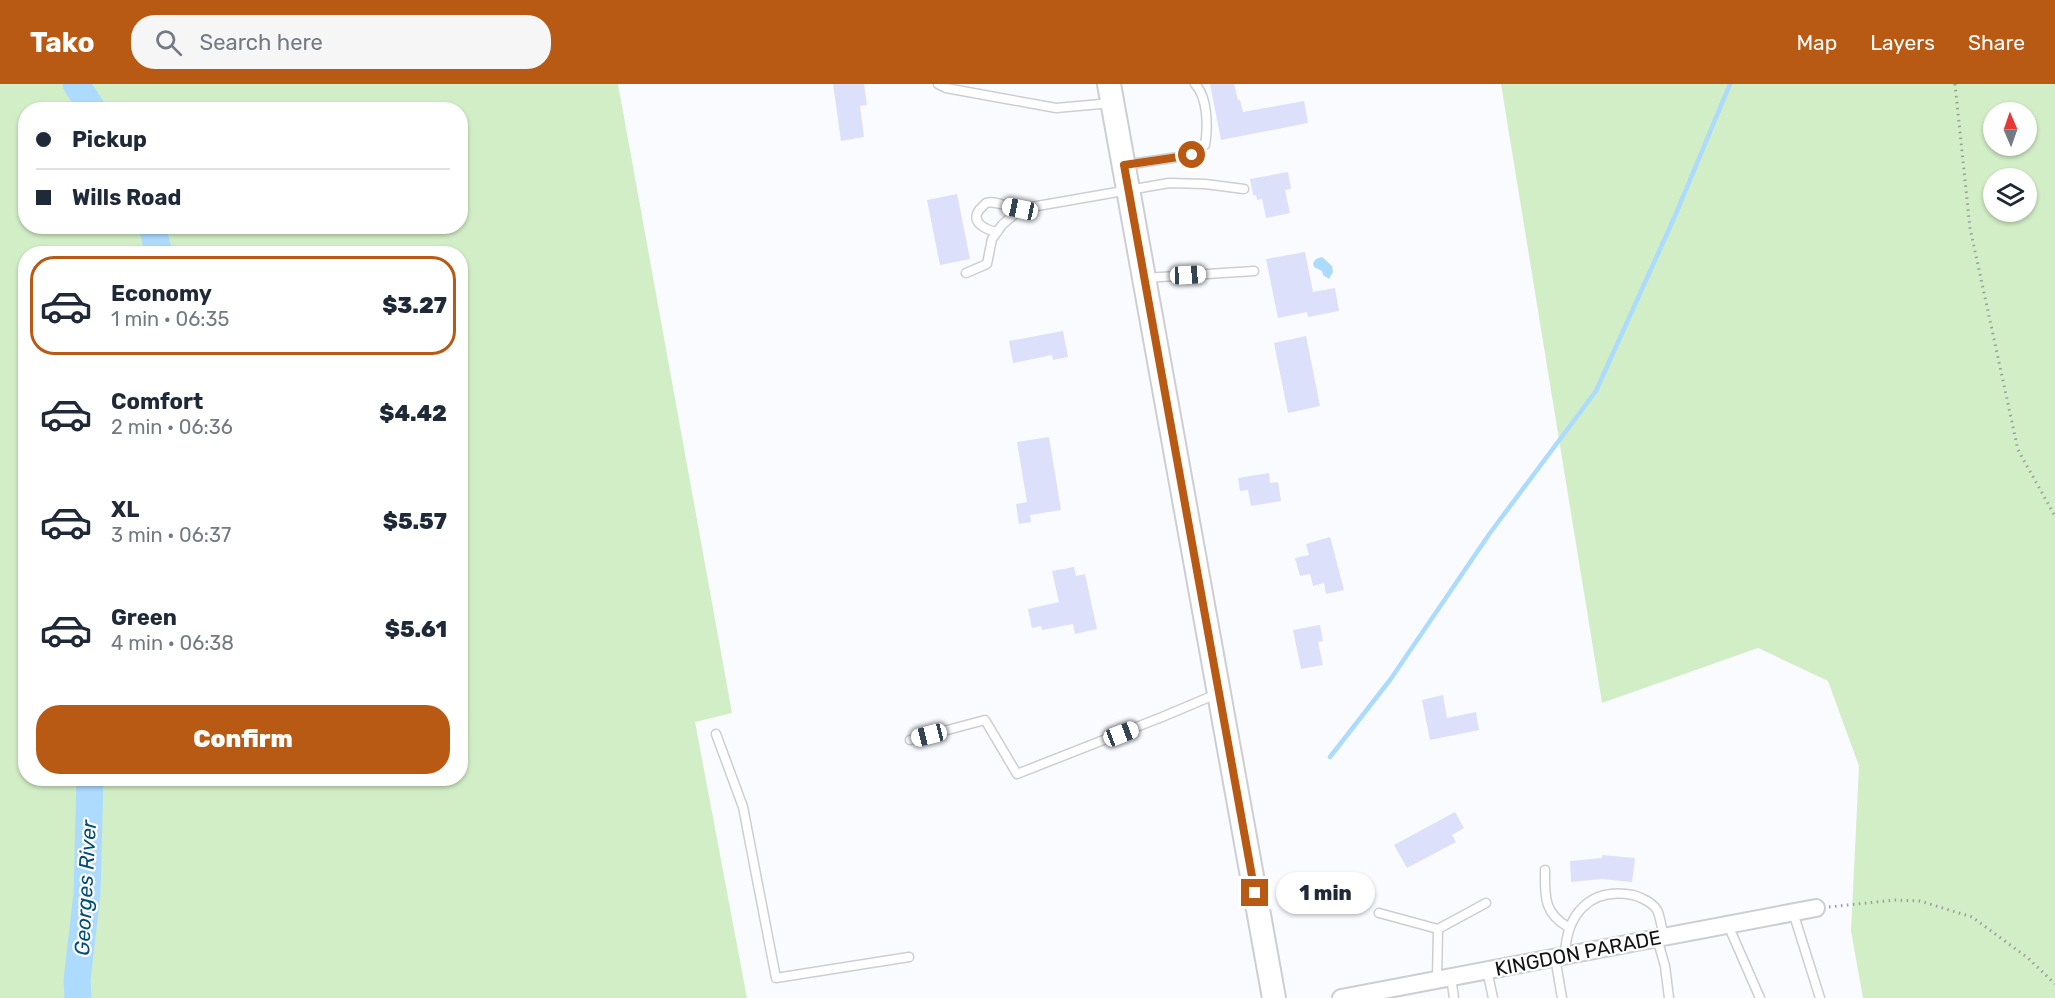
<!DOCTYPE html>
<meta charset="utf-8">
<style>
body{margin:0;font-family:Rubik,sans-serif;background:#f6f6f7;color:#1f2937;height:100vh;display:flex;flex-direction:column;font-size:22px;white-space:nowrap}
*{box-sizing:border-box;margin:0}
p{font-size:20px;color:#747a83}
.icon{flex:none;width:33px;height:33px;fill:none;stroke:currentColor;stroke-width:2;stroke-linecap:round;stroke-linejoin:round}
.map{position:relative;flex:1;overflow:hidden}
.sheet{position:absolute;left:18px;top:162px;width:450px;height:540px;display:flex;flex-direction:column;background:#fff;border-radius:24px;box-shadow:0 2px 4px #0004}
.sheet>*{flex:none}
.hud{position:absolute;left:18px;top:18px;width:450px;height:132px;border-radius:24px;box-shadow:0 2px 4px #0004;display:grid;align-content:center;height:132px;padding:0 18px;background:#fff}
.needle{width:39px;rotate:358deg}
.tools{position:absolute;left:1983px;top:18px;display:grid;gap:12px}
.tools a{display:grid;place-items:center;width:54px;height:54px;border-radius:50%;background:#fff;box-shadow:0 2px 4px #0004;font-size:30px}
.end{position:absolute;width:27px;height:27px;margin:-14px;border:8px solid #b95a14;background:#fff;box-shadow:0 0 0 3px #fff}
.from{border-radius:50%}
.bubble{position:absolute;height:42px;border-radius:21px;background:#fff;box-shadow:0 2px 4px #0004;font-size:20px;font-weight:800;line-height:42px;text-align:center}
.car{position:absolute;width:18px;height:36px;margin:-18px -9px;border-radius:8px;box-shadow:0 0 4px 2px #0007;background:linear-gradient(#fff 24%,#345 0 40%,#fff 0 76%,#345 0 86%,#fff 0)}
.hud b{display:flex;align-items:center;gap:21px;height:57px;font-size:22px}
.hud b+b{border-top:2px solid #e0e1e3}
.hud i{width:15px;height:15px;background:#1f2937}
ul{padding:10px 0 0;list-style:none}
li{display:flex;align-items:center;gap:18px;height:99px;margin:0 12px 9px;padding:0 6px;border:3px solid transparent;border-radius:24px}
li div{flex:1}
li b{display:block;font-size:22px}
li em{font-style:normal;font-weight:800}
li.active{border-color:#b95a14}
li>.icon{width:54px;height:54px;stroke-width:1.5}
.action{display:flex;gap:12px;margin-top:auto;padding:12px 18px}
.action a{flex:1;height:69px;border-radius:24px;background:#b95a14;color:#fff;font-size:24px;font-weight:800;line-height:69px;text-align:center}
header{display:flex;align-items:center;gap:36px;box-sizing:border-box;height:84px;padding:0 30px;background:#b95a14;color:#fff}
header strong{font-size:28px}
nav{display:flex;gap:33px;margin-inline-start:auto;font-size:21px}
.search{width:420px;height:54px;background:#f6f6f7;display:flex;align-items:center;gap:15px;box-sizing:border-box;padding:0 21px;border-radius:24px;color:#747a83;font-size:22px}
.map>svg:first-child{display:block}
.green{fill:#d2eec6;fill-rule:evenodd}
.water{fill:#acdbfe}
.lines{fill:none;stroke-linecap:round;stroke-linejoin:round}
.stream{stroke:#acdbfe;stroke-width:4.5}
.river{stroke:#acdbfe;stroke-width:27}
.building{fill:#dce0fa}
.lane-casing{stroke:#cdced4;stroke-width:11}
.street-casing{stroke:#cdced4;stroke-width:20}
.secondary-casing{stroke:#cdced4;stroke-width:26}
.path{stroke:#9c9da0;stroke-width:3;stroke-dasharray:1.5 4.5;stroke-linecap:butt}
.lane{stroke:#fff;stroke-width:8}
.street{stroke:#fff;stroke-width:16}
.secondary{stroke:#fff;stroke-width:22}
.route{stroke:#b95a14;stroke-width:8}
.labels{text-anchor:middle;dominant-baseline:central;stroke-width:4.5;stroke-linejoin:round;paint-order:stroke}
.street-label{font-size:20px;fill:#141416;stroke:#fff}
.water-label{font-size:21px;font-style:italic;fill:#034f77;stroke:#fff}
</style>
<header>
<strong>Tako</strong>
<div class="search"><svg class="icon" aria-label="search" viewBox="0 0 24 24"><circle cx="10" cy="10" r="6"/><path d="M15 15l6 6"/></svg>Search here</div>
<nav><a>Map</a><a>Layers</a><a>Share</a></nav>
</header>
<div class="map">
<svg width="2055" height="914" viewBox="0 0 2055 914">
<rect width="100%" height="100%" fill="#fafbff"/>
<!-- green -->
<g class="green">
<path d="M0,0H618L732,629L695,638L747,914H0ZM26,26H460V142H26ZM26,170H460V694H26Z"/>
<path d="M1501,0H2055V914H1863L1851,847L1859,682L1828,597L1758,564L1602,619ZM2026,28V62H1994V28ZM1994,94H2026V128H1994Z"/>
</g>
<!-- water -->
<path class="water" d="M1322,173L1332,182L1333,188L1329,195L1323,191L1322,187L1314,183L1313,179L1316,175Z"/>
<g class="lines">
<!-- stream -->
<path class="stream" d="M1330,673L1390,596L1490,449L1596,307L1675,132L1730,0"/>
<!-- river -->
<g class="river">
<path d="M76,0L93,26"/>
<path d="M152,142L159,170"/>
<path d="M78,914L77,896L87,810L90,694"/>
</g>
</g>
<!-- building -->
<g class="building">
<path d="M833,0H864L867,21L860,22L864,53L841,57Z"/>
<path d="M1210,0H1234L1238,16H1240L1243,28L1304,17L1308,39L1221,56Z"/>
<path d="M1288,88L1291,105L1285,106L1290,129L1266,134L1262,115L1257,116L1256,111H1253L1250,95Z"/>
<path d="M957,110L970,175L940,181L927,116Z"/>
<path d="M1305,168L1313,208L1335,204L1339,227L1308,233L1307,228L1278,234L1266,175Z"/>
<path d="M1063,247L1068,273L1053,276L1052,271L1013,279L1009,257Z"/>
<path d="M1306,252L1320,322L1288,329L1274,259Z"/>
<path d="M1049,353L1061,426L1030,431L1031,438L1019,440L1016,420L1027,418L1017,358Z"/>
<path d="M1269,389L1270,399L1278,398L1281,417L1251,422L1248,406L1240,407L1238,394Z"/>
<path d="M1330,453L1344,506L1326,510L1324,499L1313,502L1310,490L1300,492L1295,474L1309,471L1306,460Z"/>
<path d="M1074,483L1076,492L1085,490L1097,545L1075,550L1073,540L1042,546L1041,542L1032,544L1028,525L1059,518L1052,487Z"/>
<path d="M1320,541L1323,557L1318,558L1323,581L1301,585L1293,546Z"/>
<path d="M1443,611L1447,634L1476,628L1479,646L1430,656L1422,616Z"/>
<path d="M1455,728L1464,744L1452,751L1456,758L1407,784L1394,761Z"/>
<path d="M1602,771L1635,774L1632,798L1601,795L1571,798L1570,777L1602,774Z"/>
</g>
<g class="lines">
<!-- lane casing -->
<g class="lane-casing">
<g id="lane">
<path d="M938,0L946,4L1056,24L1112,19"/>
<path d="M1124,81L1192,71L1205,61C1208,44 1208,13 1195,0"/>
<path d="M997,148C987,146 970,139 979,126C980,125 985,120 986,119C995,116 1011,124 1020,125"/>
<path d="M966,189L987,180L992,155L1002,141L1020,125L1169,99L1205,100L1244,105"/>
<path d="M1145,194L1254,187"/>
<path d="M716,650L743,723L776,894L909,873"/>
<path d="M910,656L985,636L1017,690L1162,633L1219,609"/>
<path d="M1545,786C1545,811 1543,829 1568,843"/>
<path d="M1793,828L1820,914"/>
<path d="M1379,829L1438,845"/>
<path d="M1728,841L1760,914"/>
<path d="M1657,854L1665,882L1669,914"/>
<path d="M1565,872C1566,830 1590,803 1633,811C1641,813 1653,819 1657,826C1660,831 1662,846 1664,853"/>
<path d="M1555,873L1562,914"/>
<path d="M1487,886L1493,914"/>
<path d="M1451,893L1454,914"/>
<path d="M1437,896L1438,845L1486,819"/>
</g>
</g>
<!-- street casing -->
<g class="street-casing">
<path id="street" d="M1341,914L1816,824"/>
</g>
<!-- secondary casing -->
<g class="secondary-casing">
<path id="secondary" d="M1109,0L1274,914"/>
</g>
<!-- path -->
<g class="path">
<path d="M1955,0L1970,144L2018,366L2055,432"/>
<path d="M1829,823L1895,816L1920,817L1972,833L2028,874L2055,900"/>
</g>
<!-- lane -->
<use href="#lane" class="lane"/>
<!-- street -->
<use href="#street" class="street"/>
<!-- secondary -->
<use href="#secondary" class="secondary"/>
</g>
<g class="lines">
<!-- route -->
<path class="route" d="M1192,71L1124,81L1255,809"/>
</g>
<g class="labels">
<!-- street labels -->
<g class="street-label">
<text transform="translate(1578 869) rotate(-11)">KINGDON PARADE</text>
</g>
<!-- water labels -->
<g class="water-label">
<text transform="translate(85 804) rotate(-87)">Georges River</text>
</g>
</g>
</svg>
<div class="tools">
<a><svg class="needle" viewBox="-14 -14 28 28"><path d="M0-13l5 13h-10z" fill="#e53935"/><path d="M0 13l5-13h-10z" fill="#747a83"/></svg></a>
<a><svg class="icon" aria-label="layers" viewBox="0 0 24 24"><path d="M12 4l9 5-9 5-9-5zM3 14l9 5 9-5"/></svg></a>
</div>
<i class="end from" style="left:1192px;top:71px"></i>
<i class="end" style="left:1255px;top:809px"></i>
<div class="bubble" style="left:1276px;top:788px;width:99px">1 min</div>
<i class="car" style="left:1020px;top:125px;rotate:282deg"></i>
<i class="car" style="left:1188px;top:191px;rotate:87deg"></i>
<i class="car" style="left:1121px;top:650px;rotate:69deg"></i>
<i class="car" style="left:929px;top:651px;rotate:256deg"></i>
<div class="hud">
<b><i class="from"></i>Pickup</b>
<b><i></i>Wills Road</b>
</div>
<section class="sheet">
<ul>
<li class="active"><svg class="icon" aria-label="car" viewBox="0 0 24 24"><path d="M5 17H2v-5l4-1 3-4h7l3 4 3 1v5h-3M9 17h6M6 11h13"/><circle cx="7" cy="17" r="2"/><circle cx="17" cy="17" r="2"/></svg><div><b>Economy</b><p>1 min · 06:35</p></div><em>$3.27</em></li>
<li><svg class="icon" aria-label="car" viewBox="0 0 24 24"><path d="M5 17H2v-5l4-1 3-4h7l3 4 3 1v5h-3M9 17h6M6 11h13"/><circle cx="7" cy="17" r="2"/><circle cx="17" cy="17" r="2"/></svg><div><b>Comfort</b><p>2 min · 06:36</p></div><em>$4.42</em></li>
<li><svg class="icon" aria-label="car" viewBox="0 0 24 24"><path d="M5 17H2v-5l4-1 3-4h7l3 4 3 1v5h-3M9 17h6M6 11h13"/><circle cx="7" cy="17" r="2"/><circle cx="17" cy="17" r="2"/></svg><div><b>XL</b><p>3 min · 06:37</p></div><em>$5.57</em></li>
<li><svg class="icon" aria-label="car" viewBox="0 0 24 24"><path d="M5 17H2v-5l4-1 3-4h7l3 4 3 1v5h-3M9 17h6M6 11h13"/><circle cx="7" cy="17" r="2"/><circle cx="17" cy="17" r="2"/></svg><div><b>Green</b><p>4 min · 06:38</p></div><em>$5.61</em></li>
</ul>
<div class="action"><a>Confirm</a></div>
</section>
</div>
